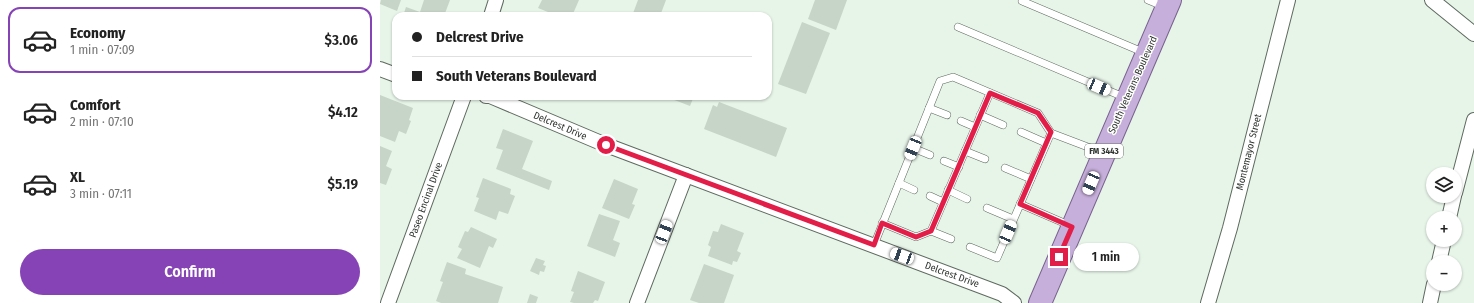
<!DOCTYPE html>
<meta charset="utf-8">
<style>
body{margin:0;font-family:"Fira Sans Condensed",sans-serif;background:#f6f6f6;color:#222;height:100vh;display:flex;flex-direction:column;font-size:15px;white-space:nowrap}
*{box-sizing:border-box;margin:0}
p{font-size:13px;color:#767676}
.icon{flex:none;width:22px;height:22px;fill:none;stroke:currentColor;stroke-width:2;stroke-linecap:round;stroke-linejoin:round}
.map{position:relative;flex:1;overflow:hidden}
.details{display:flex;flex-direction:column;background:#fff;width:380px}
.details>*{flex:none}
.top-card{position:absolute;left:12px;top:12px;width:380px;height:88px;border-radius:12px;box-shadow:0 1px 3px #0004;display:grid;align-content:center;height:88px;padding:0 20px;background:#fff}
.controls{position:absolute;left:1046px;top:167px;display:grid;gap:8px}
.controls a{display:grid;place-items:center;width:36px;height:36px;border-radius:50%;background:#fff;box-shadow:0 1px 3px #0004;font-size:20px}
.end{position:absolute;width:18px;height:18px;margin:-9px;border:5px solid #e11d48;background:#fff;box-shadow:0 0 0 2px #fff}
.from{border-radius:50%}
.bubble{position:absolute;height:28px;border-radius:14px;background:#fff;box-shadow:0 1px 3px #0004;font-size:13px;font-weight:600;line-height:28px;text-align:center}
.car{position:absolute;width:12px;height:24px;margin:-12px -6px;border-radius:5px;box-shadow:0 0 3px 1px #0007;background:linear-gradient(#fff 24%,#345 0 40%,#fff 0 76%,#345 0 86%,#fff 0)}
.top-card b{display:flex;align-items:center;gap:14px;height:38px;font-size:15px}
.top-card b+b{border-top:1px solid #e0e0e0}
.top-card i{width:10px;height:10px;background:#222}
ul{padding:7px 0 0;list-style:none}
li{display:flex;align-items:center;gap:12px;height:66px;margin:0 8px 6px;padding:0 12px;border:2px solid transparent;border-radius:12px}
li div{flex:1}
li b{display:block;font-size:15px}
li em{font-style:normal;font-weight:600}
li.active{border-color:#8643b6}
li>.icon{width:36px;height:36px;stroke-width:1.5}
.button{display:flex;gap:8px;margin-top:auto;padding:8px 20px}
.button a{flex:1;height:46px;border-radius:24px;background:#8643b6;color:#fff;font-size:16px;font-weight:600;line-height:46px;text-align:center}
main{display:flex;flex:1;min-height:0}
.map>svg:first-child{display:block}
.building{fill:#c7d4c8}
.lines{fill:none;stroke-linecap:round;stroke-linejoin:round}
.service-casing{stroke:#5e695f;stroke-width:8}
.minor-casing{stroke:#5e695f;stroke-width:16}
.primary-casing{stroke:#78618e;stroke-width:24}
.service{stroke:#fff;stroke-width:7}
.minor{stroke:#fff;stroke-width:14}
.primary{stroke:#c6afda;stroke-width:22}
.route{stroke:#e11d48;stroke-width:5}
.labels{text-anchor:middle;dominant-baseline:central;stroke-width:3;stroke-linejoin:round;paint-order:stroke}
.shield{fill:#fff;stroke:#6d726e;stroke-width:1}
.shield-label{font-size:9px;font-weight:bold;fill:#2f3530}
.street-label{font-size:10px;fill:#2f3530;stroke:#fff}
</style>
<main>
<section class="details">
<ul>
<li class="active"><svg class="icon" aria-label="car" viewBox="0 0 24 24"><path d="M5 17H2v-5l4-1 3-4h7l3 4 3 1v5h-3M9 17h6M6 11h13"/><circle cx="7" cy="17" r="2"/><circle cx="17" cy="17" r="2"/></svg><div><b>Economy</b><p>1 min · 07:09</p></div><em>$3.06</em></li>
<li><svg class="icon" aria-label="car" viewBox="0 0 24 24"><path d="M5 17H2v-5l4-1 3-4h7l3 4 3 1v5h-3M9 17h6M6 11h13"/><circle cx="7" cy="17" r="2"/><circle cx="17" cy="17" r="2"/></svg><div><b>Comfort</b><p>2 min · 07:10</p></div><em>$4.12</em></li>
<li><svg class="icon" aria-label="car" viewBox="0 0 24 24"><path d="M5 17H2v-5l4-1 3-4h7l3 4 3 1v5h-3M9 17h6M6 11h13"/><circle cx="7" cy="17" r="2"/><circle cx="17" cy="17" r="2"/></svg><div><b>XL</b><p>3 min · 07:11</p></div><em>$5.19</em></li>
</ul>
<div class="button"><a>Confirm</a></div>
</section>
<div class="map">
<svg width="1094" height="303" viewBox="0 0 1094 303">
<rect width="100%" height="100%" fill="#e7f4e8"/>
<!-- building -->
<g class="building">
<path d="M1,0H21L17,11L0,4Z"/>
<path d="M44,0H70L64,16H23L26,7L40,12Z"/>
<path d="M162,0H199L192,16H178L158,8Z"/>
<path d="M258,0H286L280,16H252Z"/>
<path d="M435,0H467L456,30L428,19Z"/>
<path d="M422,22L450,33L426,94L398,84Z"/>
<path d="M0,95L33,108L29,120L31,121L26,134L19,131L15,142L0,136Z"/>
<path d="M284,96H314L310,106Z"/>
<path d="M339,102L407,128L396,157L324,129L333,105L337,107Z"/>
<path d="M123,129L153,141L142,169L172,181L169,190L116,169L123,150L116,148Z"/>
<path d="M0,146L12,151L6,166L12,169L6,185L0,183Z"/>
<path d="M103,178L131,189L130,194L135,196L128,214L119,211L116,220L94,211L99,198L96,197Z"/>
<path d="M234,179L258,189L252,204L255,205L249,219L222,208Z"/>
<path d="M219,214L240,221L233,240L240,243L235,257L207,246Z"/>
<path d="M341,224L364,233L357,251L361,253L357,262L353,261L352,265L328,256L331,247L328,245L333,231L338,232Z"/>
<path d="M91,227L117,239L113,248L109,246L100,268L77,258L82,249L78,247L85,231L88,232Z"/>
<path d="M156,258L165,261L163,265L166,266L164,272L160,271L159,275L150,271Z"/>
<path d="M67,262L86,269L85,274L123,287L118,303H61L56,301L63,282L60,281Z"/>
<path d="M324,264L354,275L344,303H319L310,300Z"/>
<path d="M198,271L225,282L218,301L215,300L213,303H194L190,302L194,292L191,291Z"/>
<path d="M150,294L158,297L156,303H147Z"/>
</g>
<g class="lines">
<!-- service casing -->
<g class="service-casing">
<g id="service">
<path d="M768,0L785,7"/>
<path d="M642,1L765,53"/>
<path d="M578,27L746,98"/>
<path d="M549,108L567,115"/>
<path d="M600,115L623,125"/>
<path d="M581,121L595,127"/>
<path d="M641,132L666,143"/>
<path d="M533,148L550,155"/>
<path d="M585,151L605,159"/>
<path d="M564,161L579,167"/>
<path d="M625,168L651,179"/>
<path d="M519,183L534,190"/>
<path d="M568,190L587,199"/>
<path d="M550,196L563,202"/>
<path d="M640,204L691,226"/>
<path d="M607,208L633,219"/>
<path d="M502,223L536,237L551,231L610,93"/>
<path d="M551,231L571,239"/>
<path d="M494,245L560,81L573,77L658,113L671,133L721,152"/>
<path d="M590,247L617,258L671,133"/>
</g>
</g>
<!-- minor casing -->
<g class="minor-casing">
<g id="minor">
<path d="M1052,0L1094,34"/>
<path d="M111,16L116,0"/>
<path d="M0,69L16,75"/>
<path d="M106,96H110L226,145L622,294L634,303"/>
<path d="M1075,193L1094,120"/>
<path d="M1069,218L1074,196"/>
<path d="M1059,262L1064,240"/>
<path d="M8,303L84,96"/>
<path d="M257,303L306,175"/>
<path d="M828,303L850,228L908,0"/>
<path d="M1050,303L1054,284"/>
</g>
</g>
<!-- primary casing -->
<g class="primary-casing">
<path id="primary" d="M660,303L790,0"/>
</g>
<!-- service -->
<use href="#service" class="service"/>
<!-- minor -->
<use href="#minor" class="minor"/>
<!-- primary -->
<use href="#primary" class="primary"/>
</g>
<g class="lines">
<!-- route -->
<path class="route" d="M226,145L494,245L502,223L536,237L551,231L610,93L658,113L671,132L640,204L692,227L679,257"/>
</g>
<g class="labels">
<!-- shield labels -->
<rect class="shield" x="705" y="144" width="38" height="14" rx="3"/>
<g class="shield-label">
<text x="724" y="151">FM 3443</text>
</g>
<!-- street labels -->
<g class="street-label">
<text transform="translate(753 85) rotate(-66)">South Veterans Boulevard</text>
<text transform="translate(180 126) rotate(23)">Delcrest Drive</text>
<text transform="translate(869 152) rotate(-76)">Montemayor Street</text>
<text transform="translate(46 200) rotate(-70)">Paseo Encinal Drive</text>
<text transform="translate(572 275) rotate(20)">Delcrest Drive</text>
</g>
</g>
</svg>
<div class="controls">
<a><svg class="icon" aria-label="layers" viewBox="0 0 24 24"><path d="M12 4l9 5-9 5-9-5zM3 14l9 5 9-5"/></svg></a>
<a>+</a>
<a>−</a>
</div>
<i class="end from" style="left:226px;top:145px"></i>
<i class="end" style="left:679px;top:257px"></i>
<div class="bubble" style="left:693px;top:243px;width:66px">1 min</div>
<i class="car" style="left:719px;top:87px;rotate:113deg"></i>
<i class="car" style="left:533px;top:148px;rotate:202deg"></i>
<i class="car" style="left:711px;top:183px;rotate:203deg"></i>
<i class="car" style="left:284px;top:232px;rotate:21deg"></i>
<i class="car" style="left:628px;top:232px;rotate:23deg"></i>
<i class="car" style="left:522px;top:256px;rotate:290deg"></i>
<div class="top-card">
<b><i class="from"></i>Delcrest Drive</b>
<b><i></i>South Veterans Boulevard</b>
</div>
</div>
</main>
